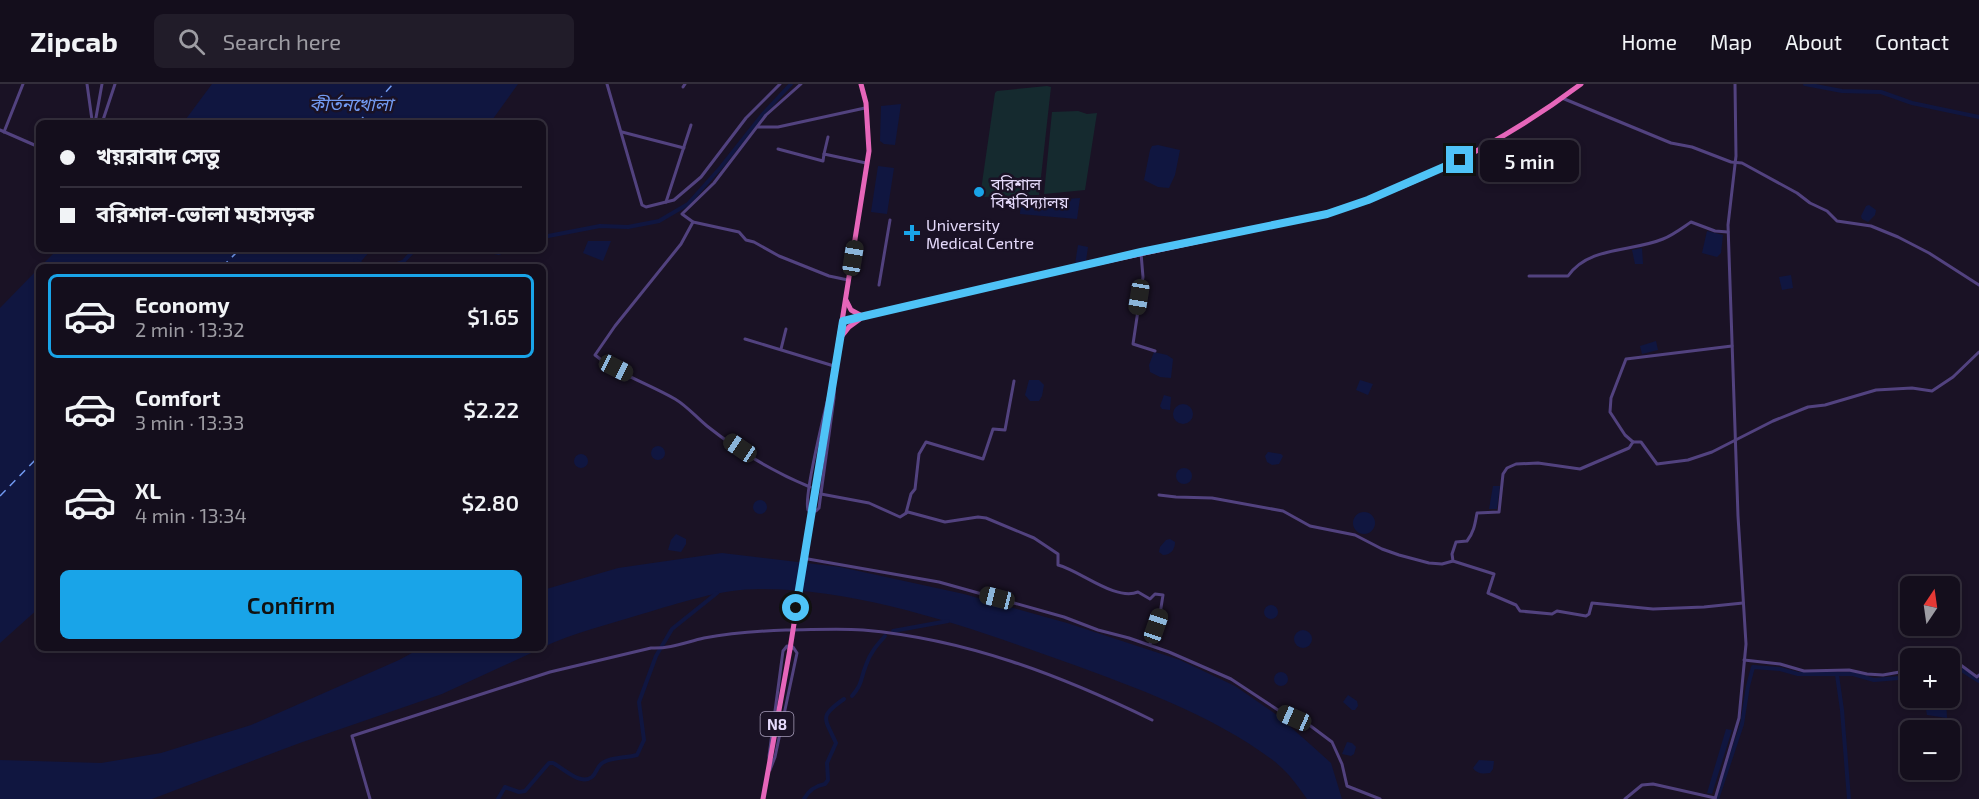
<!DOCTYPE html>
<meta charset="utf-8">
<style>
body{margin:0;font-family:"Exo 2","Noto Sans Bengali",sans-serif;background:#211c29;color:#f1f3f6;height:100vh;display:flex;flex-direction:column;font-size:22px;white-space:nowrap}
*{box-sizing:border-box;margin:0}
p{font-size:20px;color:#9d9ca3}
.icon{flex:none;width:33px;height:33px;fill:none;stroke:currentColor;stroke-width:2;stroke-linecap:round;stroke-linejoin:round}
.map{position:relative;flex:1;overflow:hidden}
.sheet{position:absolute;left:36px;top:180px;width:510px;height:387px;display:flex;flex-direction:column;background:#140e1c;border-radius:9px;box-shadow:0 3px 9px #0003,0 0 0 2px #332e3b}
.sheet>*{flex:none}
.guide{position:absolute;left:36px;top:36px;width:510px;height:132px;border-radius:9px;box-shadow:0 3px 9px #0003,0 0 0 2px #332e3b;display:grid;align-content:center;height:132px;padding:0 24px;background:#140e1c}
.needle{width:39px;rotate:13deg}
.controls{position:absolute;left:1900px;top:492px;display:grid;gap:12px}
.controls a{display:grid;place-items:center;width:60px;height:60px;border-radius:9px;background:#140e1c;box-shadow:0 3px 9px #0003,0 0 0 2px #332e3b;font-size:30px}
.end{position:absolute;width:27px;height:27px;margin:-14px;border:8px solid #4fc3f7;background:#111;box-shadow:0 0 0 3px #111}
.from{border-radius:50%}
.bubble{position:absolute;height:42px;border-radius:9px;background:#140e1c;box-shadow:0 3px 9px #0003,0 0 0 2px #332e3b;font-size:20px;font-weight:600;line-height:42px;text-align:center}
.car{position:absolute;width:18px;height:36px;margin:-18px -9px;border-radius:8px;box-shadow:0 0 4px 2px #0007;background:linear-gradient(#222 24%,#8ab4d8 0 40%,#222 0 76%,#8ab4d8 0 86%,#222 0)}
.guide b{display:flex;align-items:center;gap:21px;height:57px;font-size:22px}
.guide b+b{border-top:2px solid #332e3b}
.guide i{width:15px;height:15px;background:#f1f3f6}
ul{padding:10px 0 0;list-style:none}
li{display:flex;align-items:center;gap:18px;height:84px;margin:0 12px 9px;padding:0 12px;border:3px solid transparent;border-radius:9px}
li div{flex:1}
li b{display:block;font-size:22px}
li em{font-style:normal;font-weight:600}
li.active{border-color:#19a4e8}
li>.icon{width:54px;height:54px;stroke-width:1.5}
.cta{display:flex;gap:12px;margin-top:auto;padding:12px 24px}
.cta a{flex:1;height:69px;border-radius:9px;background:#19a4e8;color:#111;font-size:24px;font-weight:600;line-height:69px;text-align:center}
header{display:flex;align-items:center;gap:36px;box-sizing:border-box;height:84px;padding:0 30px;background:#140e1c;border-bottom:2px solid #332e3b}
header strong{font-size:28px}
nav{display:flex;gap:33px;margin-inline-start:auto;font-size:21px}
.search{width:420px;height:54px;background:#211c29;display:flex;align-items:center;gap:15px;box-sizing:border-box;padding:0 21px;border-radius:9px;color:#9d9ca3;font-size:22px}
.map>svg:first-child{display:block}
.green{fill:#152a2f}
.water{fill:#101640}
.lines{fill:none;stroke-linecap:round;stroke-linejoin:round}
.canal{stroke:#101640;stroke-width:4}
.ferry{stroke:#729af1;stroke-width:1.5;stroke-dasharray:8 6;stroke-linecap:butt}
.minor{stroke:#52427f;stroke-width:3}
.trunk{stroke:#e666ba;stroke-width:5}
.trunk-bridge{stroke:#e666ba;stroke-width:5}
.route{stroke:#4fc3f7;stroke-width:8}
.poi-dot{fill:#19a4e8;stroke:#1a1225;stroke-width:2}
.labels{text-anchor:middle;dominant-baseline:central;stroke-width:5;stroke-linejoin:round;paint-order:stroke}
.shield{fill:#1a1225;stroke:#a89ebb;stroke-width:1.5}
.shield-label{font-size:15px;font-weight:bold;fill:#e5dafb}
.poi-label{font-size:16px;fill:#e5dafb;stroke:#1a1225;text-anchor:start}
.water-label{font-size:18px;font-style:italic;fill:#729af1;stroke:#1a1225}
</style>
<header>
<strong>Zipcab</strong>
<div class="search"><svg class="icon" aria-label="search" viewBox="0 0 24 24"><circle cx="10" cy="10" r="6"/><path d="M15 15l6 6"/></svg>Search here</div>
<nav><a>Home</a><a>Map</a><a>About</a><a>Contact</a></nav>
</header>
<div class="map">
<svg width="1979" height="715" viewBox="0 0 1979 715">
<rect width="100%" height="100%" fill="#1a1225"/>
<!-- green -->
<g class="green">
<path d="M1047,2L1051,3L1039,111L980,113L995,9L997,7Z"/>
<path d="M1078,27L1087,30L1097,29L1085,106L1044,110L1052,28Z"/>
</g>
<!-- water -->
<g class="water">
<path d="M212,0H518L490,39H183Z"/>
<path d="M901,20L895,61L884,60L880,57L881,22Z"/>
<path d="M1158,61L1180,66L1175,91L1169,104L1158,103L1144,96L1150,66L1152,62Z"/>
<path d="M878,82L894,84L887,130L871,128Z"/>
<path d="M1080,114L1077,135L1020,130L1021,118Z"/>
<path d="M1869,121L1876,126L1875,131L1868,138L1862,135L1861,132L1866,122Z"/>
<path d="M1707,147L1723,151L1721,169L1717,173L1702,169Z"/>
<path d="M588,157H611L603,177L583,169Z"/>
<path d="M1078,161L1088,163L1086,177L1075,180Z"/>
<path d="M1642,164L1643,180H1635L1632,166Z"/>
<path d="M58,165H372L356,183H40Z"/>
<path d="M39,184V524L0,559V224Z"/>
<path d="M1791,191L1793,204L1782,206L1779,193Z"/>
<path d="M1656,257L1658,266L1642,270L1640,262Z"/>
<path d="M1154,268L1167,271L1173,275L1171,294L1160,293L1150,288L1149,281Z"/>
<path d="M1029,296H1039L1044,301L1042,312L1039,317H1030L1025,311Z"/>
<path d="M1360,296L1373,300L1368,311L1356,306Z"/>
<path d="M1164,311L1171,313L1170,326L1162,325L1160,322Z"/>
<circle cx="1183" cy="330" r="10"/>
<circle cx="658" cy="369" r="7"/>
<path d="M1268,368L1281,370L1283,372L1279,380L1272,381L1267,378L1265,372Z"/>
<circle cx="581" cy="377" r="7"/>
<circle cx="1184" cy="392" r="8"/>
<path d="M1493,402H1500L1497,425H1489Z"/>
<circle cx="760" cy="423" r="7"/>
<circle cx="1364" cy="439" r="11"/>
<path d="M676,450L686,455V460L681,468L668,466L671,456Z"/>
<path d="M1170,455L1175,458C1175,465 1171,471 1163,471L1159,468L1160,463L1166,456Z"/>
<path d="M722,469L840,483L964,510L1067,539L1180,576L1235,602L1277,631L1311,661L1331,679L1342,715H1307C1297,701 1288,688 1274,677C1213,631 1135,603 1063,577C969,543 861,505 761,505C720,505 680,519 642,530C609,540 574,549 543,563V506L618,484Z"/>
<circle cx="1271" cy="528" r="7"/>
<circle cx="1303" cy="555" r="9"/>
<path d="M421,564H542L442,610L297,660L152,715H0V676L101,679L161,669L251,641L399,576Z"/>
<circle cx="1281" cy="595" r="7"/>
<path d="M1348,611L1357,617L1358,622L1355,626H1352L1343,618Z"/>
<path d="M1924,614H1946L1947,634L1927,631Z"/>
<path d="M1726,645L1732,646L1712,710L1707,709Z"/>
<path d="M1347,658L1352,659L1356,663L1354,670L1351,672L1342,670Z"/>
<path d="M1479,676L1494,677L1493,685L1490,689C1483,690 1477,690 1473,684Z"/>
</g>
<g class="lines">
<!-- canal -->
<g class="canal">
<path d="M1805,0L1842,7L1881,8L1912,19L1979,33"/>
<path d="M543,153L600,142L628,143L659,137L688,120L721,83L763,30L791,0"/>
<path d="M480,165L499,169L509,165"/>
<path d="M355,176L367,183"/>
<path d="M389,183L403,178L415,165"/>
<path d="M893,547L948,537"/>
<path d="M1950,583L1960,585L1979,597"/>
<path d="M1837,591L1842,626L1849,715"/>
<path d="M852,612C863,599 860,596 866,581C870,569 877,561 885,552"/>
<path d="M498,715L505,703L519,708L525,707L549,679H553C563,684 580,702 592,693C597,689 597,681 604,678C613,673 627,674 637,671L644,656L639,618L656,572L672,545L717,509"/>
<path d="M804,715C809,706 815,702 825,700L828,696L827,679L836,659C825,634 818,633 844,615"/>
<path d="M1717,715L1742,640L1748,602L1753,583L1780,585L1798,590H1853L1874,596L1911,593"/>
</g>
<!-- ferry -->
<g class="ferry">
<path d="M358,39L393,0"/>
<path d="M222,183L240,165"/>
<path d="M0,412L39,372"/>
</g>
<!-- minor -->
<g class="minor">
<path d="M87,0L92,36L95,39"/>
<path d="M607,0L642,121L646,123L674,116L701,93L746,34L780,0"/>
<path d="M801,0L766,31L714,99L682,130L693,138L739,148L746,156L754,158L779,172L829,192L848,196"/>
<path d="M683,3L685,0"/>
<path d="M1562,14L1671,59L1692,63L1731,78L1742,79L1797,109L1810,119L1827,127L1837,137L1871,142L1898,153L1929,169L1979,201"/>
<path d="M95,39L102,0"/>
<path d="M102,39L115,0"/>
<path d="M758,43H778L865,24"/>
<path d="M0,46L39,63"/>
<path d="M4,48L23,0"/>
<path d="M622,48L684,64"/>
<path d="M778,65L823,77L824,70L866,79"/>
<path d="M824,70L828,53"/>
<path d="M666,118L691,41"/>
<path d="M693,138L681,160L615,242L595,271C618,290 649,300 675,315C687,322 696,333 707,342C737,366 774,388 810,403"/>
<path d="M1141,169L1143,193L1133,260L1155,267"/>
<path d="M1529,192H1568C1589,162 1632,168 1663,155C1673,151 1682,144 1691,138L1715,147L1728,148"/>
<path d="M879,201L890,136"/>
<path d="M745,255L834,282"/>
<path d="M781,265L786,245"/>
<path d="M835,289L834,314L819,424L816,427L808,426C803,412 829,309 835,289Z"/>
<path d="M1633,358L1625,351L1610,328L1611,314L1626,275L1732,262"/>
<path d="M821,410L869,419L900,433L908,428L945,438L978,433L986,434L1034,454L1058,470V481C1081,487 1115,517 1138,508L1150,515L1155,510L1163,511L1160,530L1150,560"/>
<path d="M1159,411L1176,413L1212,414L1283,427L1310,442L1355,451L1382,465L1399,471L1429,479L1442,480L1453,477"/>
<path d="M906,429L911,410L915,405L919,370L926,358L983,375L993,345L1005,346L1014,297"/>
<path d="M808,475L939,498L1064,533L1098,546L1129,554L1169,568L1231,595L1281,628L1308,640L1332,658L1342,680L1347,702L1380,715"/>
<path d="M1743,519L1704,523L1653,525L1592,519L1589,530L1586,532L1557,527L1552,530L1520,527L1516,521L1488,509L1494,490L1453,477L1452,470L1456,458L1467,457C1474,448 1475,440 1477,429L1499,428L1503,390L1507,384L1516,380L1538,379L1580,385L1629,364L1633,358H1641L1657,380L1688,376L1712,368L1773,337L1808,323L1825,321L1876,306L1912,304L1932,307L1953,293L1979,268"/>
<path d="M787,562L793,563L797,569L775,673L770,686L769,672L783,567Z"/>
<path d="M1744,576L1780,580L1804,587L1849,586L1867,590L1883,591L1911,586"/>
<path d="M1950,579H1958L1977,593L1979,591"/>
<path d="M370,715L352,652L550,588L651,564C671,565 686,558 704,554C731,549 759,547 786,546C811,546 838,544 863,546C966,555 1060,591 1152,636"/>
<path d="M1625,715L1642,701L1653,700L1715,714"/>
<path d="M1715,715L1739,634L1746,560L1738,432L1728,141L1736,72L1735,0"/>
</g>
<!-- trunk -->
<g class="trunk">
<path d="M846,216L851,226L862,232"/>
<path d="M843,237L1046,190L1327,130C1418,101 1504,58 1581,0"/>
<path d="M841,253L849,243L860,235"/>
<path d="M813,420L869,67L866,19L861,0"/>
<path d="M763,715L790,565"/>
</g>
<!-- trunk-bridge -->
<path class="trunk-bridge" d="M790,565L813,420"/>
</g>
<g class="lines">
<!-- route -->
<path class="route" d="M796,524L843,237L1141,168L1327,130L1368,116L1460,76"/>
</g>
<!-- markers -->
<g class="poi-dot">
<circle cx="979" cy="108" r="6"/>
<path d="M909 140h6v6h6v6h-6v6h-6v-6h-6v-6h6z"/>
</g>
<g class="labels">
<!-- shield labels -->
<rect class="shield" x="760.5" y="628" width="33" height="24" rx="4.5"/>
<g class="shield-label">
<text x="777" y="640">N8</text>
</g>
<!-- poi labels -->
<g class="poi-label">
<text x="991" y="99">বরিশাল<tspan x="991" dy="18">বিশ্ববিদ্যালয়</tspan></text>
<text x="926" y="140">University<tspan x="926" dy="18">Medical Centre</tspan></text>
</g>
<!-- water labels -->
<g class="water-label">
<text x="351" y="20">কীর্তনখোলা</text>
</g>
</g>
</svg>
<div class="controls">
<a><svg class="needle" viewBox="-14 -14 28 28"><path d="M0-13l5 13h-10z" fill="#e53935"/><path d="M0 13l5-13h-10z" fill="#9d9ca3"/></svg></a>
<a>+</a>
<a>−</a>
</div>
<i class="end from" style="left:796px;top:524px"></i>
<i class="end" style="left:1460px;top:76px"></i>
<div class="bubble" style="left:1480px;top:56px;width:99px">5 min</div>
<i class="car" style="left:853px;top:174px;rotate:9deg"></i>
<i class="car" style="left:1139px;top:213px;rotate:189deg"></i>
<i class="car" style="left:616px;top:284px;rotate:117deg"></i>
<i class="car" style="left:740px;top:364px;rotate:304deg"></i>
<i class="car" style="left:997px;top:514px;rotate:284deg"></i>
<i class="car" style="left:1156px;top:542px;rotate:19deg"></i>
<i class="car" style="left:1294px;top:634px;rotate:294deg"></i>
<div class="guide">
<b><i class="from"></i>খয়রাবাদ সেতু</b>
<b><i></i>বরিশাল-ভোলা মহাসড়ক</b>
</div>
<section class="sheet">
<ul>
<li class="active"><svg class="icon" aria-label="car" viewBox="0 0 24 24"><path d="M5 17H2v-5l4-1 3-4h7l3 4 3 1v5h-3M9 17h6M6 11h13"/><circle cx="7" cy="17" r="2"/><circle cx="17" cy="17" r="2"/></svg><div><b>Economy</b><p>2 min · 13:32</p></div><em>$1.65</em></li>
<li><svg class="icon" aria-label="car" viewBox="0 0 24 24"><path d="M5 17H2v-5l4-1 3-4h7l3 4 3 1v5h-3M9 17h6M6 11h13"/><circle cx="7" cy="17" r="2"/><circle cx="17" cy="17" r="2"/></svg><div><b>Comfort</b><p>3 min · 13:33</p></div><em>$2.22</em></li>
<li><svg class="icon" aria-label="car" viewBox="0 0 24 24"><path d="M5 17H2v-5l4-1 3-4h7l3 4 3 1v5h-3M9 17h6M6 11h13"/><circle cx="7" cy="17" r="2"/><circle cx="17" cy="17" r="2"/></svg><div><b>XL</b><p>4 min · 13:34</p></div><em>$2.80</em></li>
</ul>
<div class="cta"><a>Confirm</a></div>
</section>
</div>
